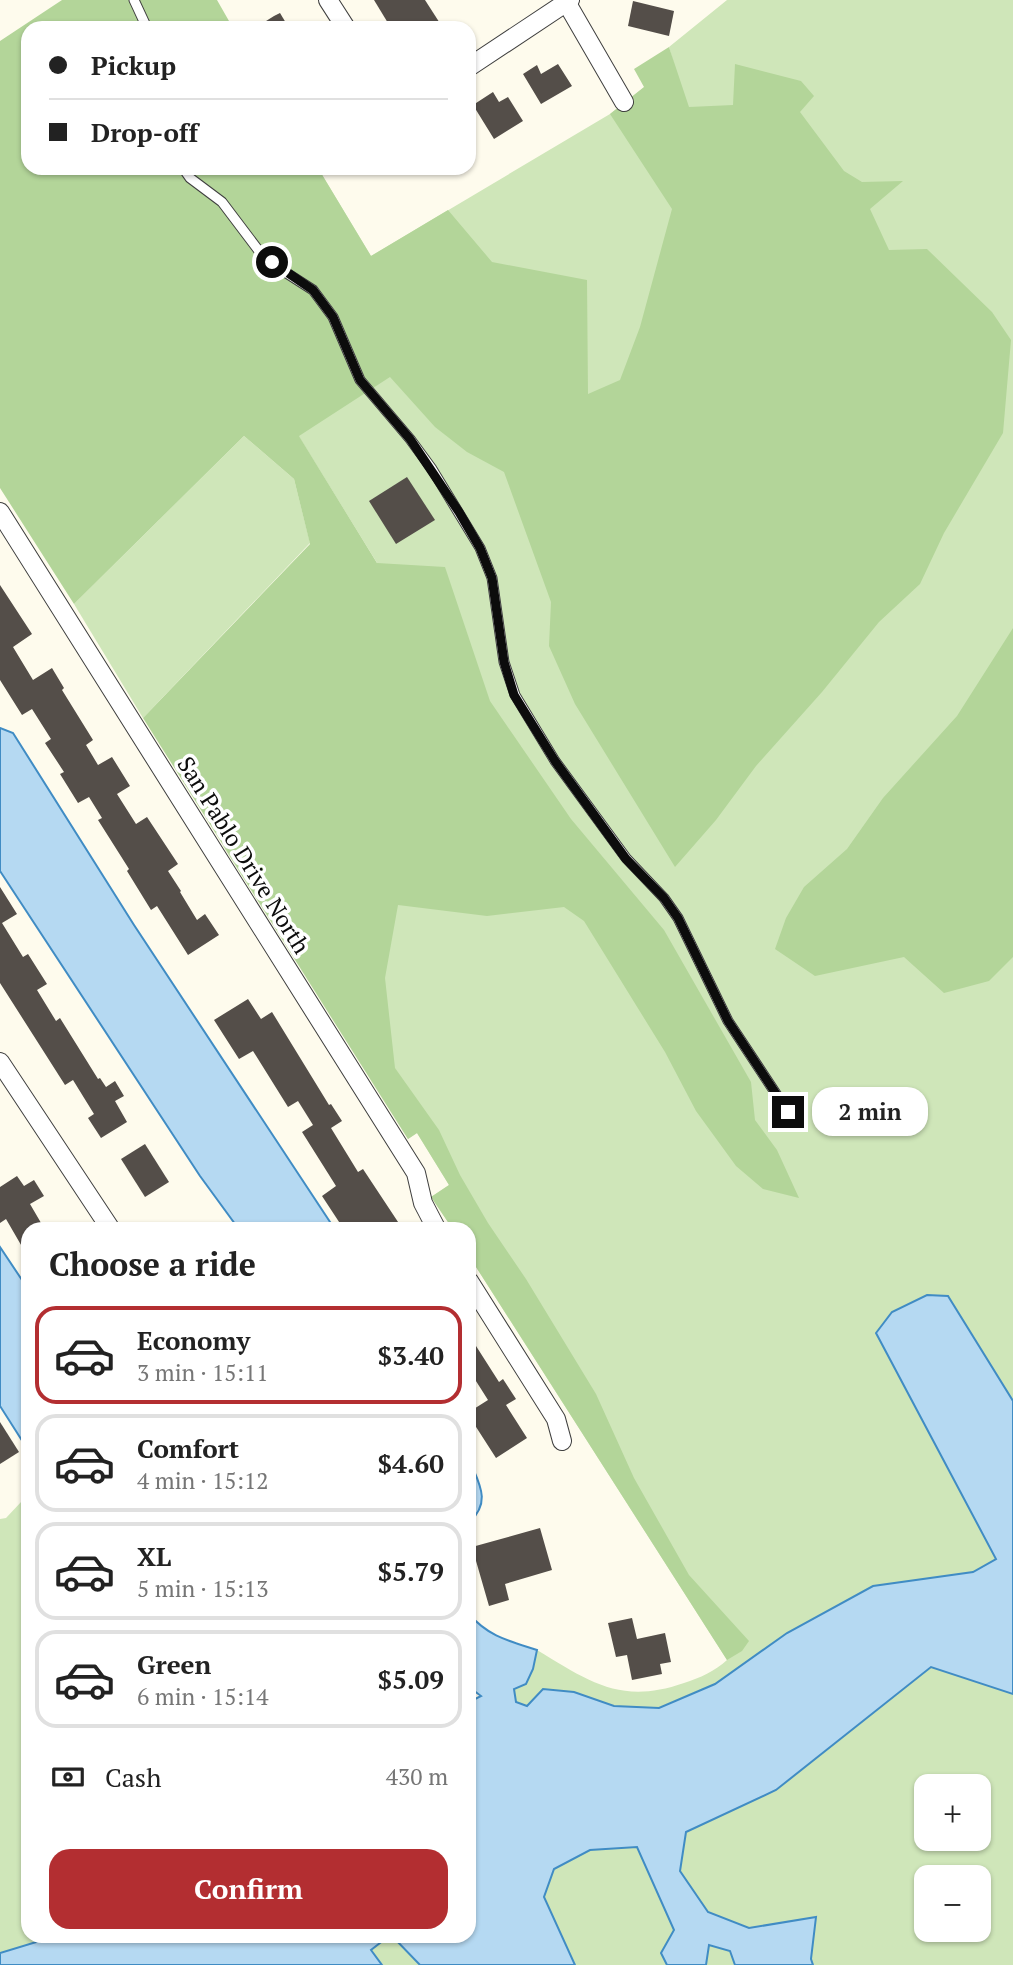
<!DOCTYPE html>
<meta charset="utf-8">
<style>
body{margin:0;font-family:"PT Serif",serif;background:#f2f2f2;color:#222;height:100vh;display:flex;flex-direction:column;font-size:26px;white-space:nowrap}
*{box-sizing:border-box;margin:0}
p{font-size:23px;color:#767676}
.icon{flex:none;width:38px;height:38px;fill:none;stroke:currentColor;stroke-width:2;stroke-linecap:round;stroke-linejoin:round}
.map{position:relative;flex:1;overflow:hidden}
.side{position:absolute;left:21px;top:1222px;width:455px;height:721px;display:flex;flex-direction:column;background:#fff;border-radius:21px;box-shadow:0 2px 5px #0004}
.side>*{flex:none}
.top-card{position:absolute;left:21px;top:21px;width:455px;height:154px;border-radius:21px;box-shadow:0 2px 5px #0004;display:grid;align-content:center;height:154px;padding:0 28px;background:#fff}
.buttons{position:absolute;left:914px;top:1774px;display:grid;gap:14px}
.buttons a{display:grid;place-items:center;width:77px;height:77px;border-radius:14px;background:#fff;box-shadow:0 2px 5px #0004;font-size:35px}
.end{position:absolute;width:32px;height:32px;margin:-16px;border:9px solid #0c0c0c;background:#fff;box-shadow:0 0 0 4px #fff}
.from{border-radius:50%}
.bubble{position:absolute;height:49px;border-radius:21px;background:#fff;box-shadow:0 2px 5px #0004;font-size:23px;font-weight:800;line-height:49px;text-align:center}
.top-card b{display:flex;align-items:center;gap:24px;height:66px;font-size:26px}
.top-card b+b{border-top:2px solid #e0e0e0}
.top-card i{width:18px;height:18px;background:#222}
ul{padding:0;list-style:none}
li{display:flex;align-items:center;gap:21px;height:98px;margin:0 14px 10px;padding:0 14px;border:4px solid #e0e0e0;border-radius:21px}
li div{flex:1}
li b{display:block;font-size:26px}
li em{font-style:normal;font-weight:800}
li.on{border-color:#b32e31}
li>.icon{width:63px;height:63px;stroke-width:1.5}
h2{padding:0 28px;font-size:32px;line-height:84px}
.pay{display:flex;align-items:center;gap:18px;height:77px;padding:0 28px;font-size:26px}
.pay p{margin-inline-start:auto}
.primary-button{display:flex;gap:14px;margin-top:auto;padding:14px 28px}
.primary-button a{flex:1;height:80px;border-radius:21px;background:#b32e31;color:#fff;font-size:28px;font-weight:800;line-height:80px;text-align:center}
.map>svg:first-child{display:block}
.green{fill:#cfe6b9;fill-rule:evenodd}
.forest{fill:#b3d599}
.water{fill:#b5d9f2;stroke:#408cc4;stroke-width:2}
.building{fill:#544e49}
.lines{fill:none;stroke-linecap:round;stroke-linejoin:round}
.lane-casing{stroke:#3f3f3f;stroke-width:11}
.street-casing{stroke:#3f3f3f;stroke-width:20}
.lane{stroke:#fff;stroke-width:9}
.street{stroke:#fff;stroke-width:18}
.route{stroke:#0c0c0c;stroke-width:9}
.labels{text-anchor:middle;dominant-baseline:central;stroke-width:7;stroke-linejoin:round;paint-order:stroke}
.street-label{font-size:23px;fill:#0c0c0c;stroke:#fff}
</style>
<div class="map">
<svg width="1013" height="1965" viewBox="0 0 1013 1965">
<rect width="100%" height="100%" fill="#fefbed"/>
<!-- green -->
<g class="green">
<path d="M727,0H1013V1401L948,1296L876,1333L997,1559L973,1572L873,1586L787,1633L715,1684L658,1708L614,1706L574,1692L527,1706L516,1702L514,1689L533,1669L537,1650C590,1682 621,1705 684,1683C700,1678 715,1671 727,1660L469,1256V1228H452L431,1197L449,1185L417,1133L408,1139L223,846L455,689L133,168H318L371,256L610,114L674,64L669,47Z"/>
<path d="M244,436L294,479L310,543L143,718L74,604Z"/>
<path d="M22,1501L28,1506V1936H56L0,1953V1519L6,1518Z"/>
<path d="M931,1667L1013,1694V1965H813L811,1960L816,1918L749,1928L708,1912L680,1871L686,1831L776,1790ZM926,1787H978V1839H926ZM926,1878H978V1930H926Z"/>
<path d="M637,1847L674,1930L661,1953L667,1965H575L544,1897L554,1869L590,1850Z"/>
<path d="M389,1936H392L420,1965H382L371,1950Z"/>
<path d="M709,1945L730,1951L735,1965H706Z"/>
</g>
<!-- forest -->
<g class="forest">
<path d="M62,0H217L233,28H28V168H318L371,256L448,210L492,262L587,280L588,394L620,380L640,327L672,209L610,114L644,87L634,69L669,47L689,107L733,105L735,64L801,81L814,96L800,112L844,171L862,182L903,181L870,209L889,250L927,249L992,312L1011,340L1003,433L944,533L920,584L879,622L822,692L756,766L716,820L675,867L575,704L549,646L551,602L504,472L467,452L435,427L390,377L299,436L377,563L445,567L490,701L571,819L664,930L751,1082L755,1120L777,1150L799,1198L763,1189L736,1166L696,1111L665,1052L584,921L564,907L487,916L398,905L385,978L395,1068L439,1130L460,1175L488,1223L526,1279L596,1394L634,1478L689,1575L749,1641L742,1651L727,1660L469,1256V1228H452L431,1197L449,1185L417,1133L408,1139L143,718L310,544L294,479L244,436L74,604L0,488V41Z"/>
<path d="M1013,628V957L989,981L944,993L904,957L815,976L775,949L786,918L804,887L847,849L883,798L957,716Z"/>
</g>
<!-- water -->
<g class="water">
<path d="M0,728L13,733L134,925L334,1228H238L200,1176L0,871Z"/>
<path d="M0,1247L28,1289V1506L22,1501L28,1450L0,1406Z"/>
<path d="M927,1295L948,1296L1013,1401V1694L931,1667L776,1790L686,1832L680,1871L708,1912L749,1928L816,1917L811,1959L813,1965H735L730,1951L709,1945L706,1965H667L661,1953L674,1930L637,1847L590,1850L554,1869L544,1897L575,1965H420L392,1936H469V1702L481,1696L469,1687V1614C489,1637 509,1641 537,1650L533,1669L526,1684L514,1689L516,1702L527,1706L543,1689L574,1692L614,1706L659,1708L715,1684L787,1633L873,1586L973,1572L996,1559L876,1333L892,1312Z"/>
<path d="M469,1459C479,1484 492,1501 469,1523Z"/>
<path d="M56,1936H389L371,1950L382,1965H0V1953Z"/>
</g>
<!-- building -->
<g class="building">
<path d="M374,0H425L443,28H391Z"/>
<path d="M633,1L674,11L669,36L628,26Z"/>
<path d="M280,13L289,28H255L274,16Z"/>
<path d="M558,64L572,86L541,104L523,74L537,65L541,74Z"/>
<path d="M493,92L499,102L508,97L523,121L494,139L473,105Z"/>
<path d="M407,477L435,520L396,544L369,501Z"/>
<path d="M0,585L32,634L13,647L33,680L52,668L64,688L62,690L93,740L86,745L98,765L112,757L130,786L117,794L136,824L147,817L178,864L168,871L181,891L180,892L197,920L205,914L219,935L188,955L157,906L151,910L127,871L129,869L98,820L102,818L89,797L78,803L60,774L64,772L45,743L51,739L32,709L22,715L0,680Z"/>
<path d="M0,887L17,914L2,923L23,957L28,954L47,984L37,990L56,1021L60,1018L98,1079L100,1078L106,1087L115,1081L124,1096L115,1101L127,1122L101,1138L88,1118L94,1114L73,1080L65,1085L0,983Z"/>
<path d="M248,999L261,1019L272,1012L329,1105L331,1104L342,1121L331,1128L358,1172L363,1169L402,1228H343L322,1196L336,1186L302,1132L313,1125L298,1101L288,1107L253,1051L239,1059L214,1020Z"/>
<path d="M145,1144L169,1182L145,1197L121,1159Z"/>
<path d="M17,1176L24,1186L34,1180L44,1196L30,1204L44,1228H28V1257L6,1219L0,1223V1187Z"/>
<path d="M469,1335L499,1382L503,1379L516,1399L506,1405L527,1438L496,1458L469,1416V1412L488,1400L469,1370Z"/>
<path d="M0,1422L19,1452L0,1464Z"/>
<path d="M540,1528L552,1570L505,1584L509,1600L489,1606L472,1547Z"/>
<path d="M632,1618L637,1639L665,1633L671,1662L660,1664L662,1674L632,1680L627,1655L616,1657L608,1623Z"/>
</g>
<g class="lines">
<!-- lane casing -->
<g class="lane-casing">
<g id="lane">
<path d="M134,0L147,28"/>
<path d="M183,168L190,178L222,202L259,251L285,272L313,290L333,317L360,380L410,439L432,469L480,548L492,578L504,662L515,695L555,761L626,858L664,898L678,918L728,1021L788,1112"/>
</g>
</g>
<!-- street casing -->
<g class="street-casing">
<g id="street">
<path d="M328,0L346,28"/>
<path d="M565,0L624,102"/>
<path d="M469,67L570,0"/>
<path d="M0,512L416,1173L423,1203L436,1228"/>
<path d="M0,1062L110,1228"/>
<path d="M469,1281L556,1419L562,1441"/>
</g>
</g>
<!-- lane -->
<use href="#lane" class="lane"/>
<!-- street -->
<use href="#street" class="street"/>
</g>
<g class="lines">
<!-- route -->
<path class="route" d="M272,262L313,290L333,317L360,380L410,439L459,512L480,548L492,578L504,662L514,695L555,761L626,859L664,898L678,918L728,1021L788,1112"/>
</g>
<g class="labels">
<!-- street labels -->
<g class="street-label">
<text transform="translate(244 855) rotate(58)">San Pablo Drive North</text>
</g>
</g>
</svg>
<div class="buttons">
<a>+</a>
<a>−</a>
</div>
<i class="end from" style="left:272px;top:262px"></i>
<i class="end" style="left:788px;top:1112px"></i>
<div class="bubble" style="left:812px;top:1087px;width:116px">2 min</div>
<div class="top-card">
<b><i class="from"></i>Pickup</b>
<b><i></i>Drop-off</b>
</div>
<section class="side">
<h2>Choose a ride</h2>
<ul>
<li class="on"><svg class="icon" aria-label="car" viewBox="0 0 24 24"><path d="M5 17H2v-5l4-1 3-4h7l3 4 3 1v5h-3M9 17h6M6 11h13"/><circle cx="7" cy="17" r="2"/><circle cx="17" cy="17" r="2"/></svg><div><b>Economy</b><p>3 min · 15:11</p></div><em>$3.40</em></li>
<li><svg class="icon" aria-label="car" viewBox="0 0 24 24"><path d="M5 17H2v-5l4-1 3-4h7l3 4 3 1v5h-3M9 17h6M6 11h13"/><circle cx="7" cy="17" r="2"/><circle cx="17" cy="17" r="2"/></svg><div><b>Comfort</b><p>4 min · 15:12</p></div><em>$4.60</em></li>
<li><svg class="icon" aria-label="car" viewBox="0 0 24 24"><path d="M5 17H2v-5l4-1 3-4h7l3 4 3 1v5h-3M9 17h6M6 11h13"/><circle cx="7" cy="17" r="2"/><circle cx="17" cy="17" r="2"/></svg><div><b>XL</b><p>5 min · 15:13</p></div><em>$5.79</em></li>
<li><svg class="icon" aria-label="car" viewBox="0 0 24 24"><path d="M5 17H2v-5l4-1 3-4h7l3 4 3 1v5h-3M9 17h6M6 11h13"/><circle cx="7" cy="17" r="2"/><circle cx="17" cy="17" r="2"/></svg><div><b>Green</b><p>6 min · 15:14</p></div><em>$5.09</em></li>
</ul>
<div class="pay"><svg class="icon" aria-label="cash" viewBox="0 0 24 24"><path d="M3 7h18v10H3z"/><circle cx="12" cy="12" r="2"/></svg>Cash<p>430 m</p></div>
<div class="primary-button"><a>Confirm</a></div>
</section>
</div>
